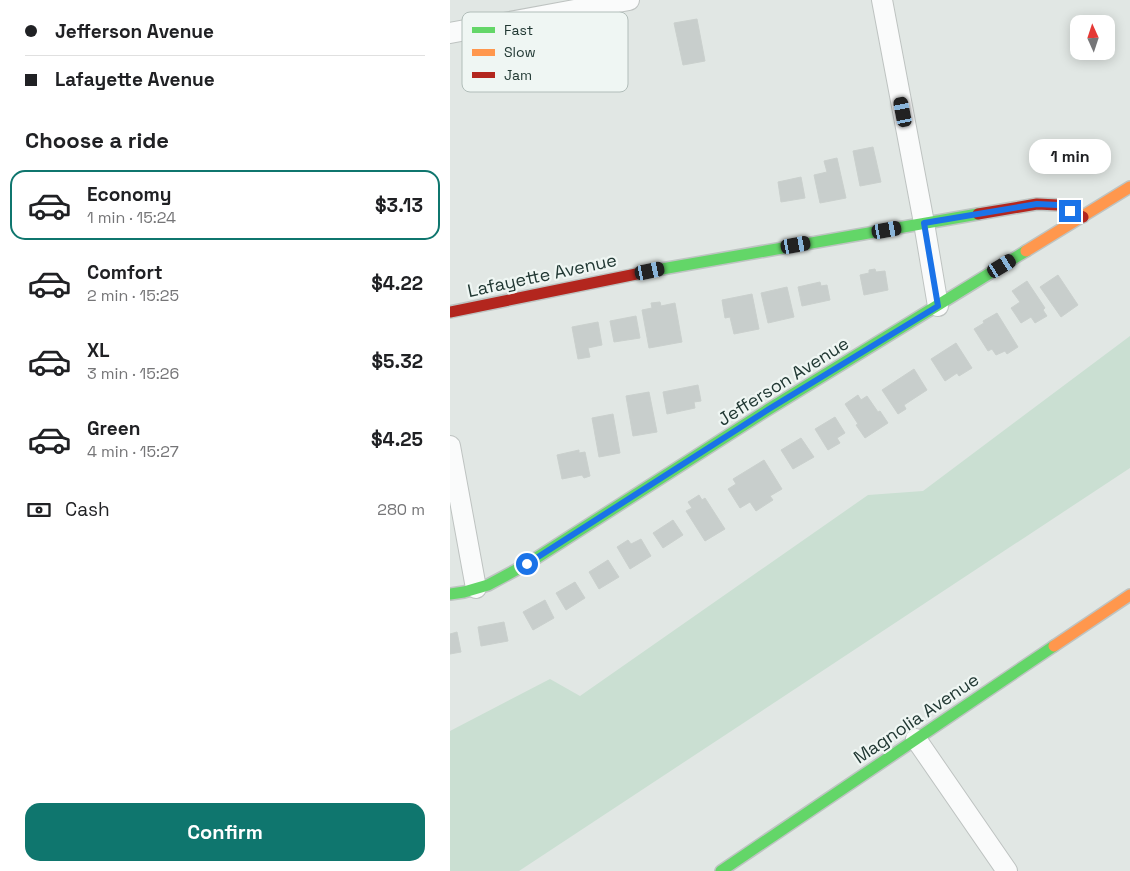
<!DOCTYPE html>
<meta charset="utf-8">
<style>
body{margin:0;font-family:"Space Grotesk",sans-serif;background:#f2f2f2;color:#202124;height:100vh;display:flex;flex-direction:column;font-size:19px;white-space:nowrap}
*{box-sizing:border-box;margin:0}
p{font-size:16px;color:#757577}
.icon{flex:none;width:28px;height:28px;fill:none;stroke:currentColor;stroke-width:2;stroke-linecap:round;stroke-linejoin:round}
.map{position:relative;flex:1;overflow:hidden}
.details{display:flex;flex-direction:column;background:#fff;width:450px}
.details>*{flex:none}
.hud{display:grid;align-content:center;height:110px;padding:0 25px;background:#fff}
.needle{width:32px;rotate:357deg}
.controls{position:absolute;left:620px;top:15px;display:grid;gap:10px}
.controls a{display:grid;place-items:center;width:45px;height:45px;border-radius:10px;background:#fff;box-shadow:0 2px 12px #0003;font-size:25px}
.end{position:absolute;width:22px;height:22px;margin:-11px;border:6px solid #1a73e8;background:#fff;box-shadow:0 0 0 2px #fff}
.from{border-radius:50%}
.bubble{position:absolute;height:35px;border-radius:15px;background:#fff;box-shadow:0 2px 12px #0003;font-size:16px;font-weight:600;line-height:35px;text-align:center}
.car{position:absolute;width:15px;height:30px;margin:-15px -8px;border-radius:6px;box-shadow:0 0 4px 1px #0007;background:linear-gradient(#222 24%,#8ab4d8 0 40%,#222 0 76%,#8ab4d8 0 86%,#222 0)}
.hud b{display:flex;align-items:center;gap:18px;height:48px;font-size:19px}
.hud b+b{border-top:1px solid #e0e0e0}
.hud i{width:12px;height:12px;background:#202124}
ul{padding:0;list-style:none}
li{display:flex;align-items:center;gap:15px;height:70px;margin:0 10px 8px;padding:0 15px;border:2px solid transparent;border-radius:15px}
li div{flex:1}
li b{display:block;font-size:19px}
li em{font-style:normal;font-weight:600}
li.current{border-color:#0f766e}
li>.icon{width:45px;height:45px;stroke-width:1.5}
h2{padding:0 25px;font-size:22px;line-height:60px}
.pay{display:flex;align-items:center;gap:12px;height:55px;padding:0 25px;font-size:19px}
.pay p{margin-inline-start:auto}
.primary-button{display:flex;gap:10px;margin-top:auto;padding:10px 25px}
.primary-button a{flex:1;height:58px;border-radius:15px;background:#0f766e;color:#fff;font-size:20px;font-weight:600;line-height:58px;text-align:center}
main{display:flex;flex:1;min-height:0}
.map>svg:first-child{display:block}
.green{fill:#cadfd2}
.building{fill:#c8cecc;stroke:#cad0cd}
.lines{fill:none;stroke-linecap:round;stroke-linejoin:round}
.street-casing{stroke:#bec3c1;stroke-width:22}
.fast-casing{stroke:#bec4c2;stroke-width:14}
.slow-casing{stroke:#bec4c2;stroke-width:14}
.jam-casing{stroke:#bec4c2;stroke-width:14}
.street{stroke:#fafbfb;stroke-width:20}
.fast{stroke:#63d668;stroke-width:11}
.slow{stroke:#ff974d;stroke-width:11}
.jam{stroke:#b3261e;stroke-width:11}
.route{stroke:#1a73e8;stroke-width:6}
.labels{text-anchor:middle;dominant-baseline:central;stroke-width:4.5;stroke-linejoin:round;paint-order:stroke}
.street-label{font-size:18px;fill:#213833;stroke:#eff6f3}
.key{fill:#eff6f3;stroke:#b1bdb9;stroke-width:1}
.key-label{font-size:14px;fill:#213833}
</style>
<main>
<section class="details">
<div class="hud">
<b><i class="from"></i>Jefferson Avenue</b>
<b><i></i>Lafayette Avenue</b>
</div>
<h2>Choose a ride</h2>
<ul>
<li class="current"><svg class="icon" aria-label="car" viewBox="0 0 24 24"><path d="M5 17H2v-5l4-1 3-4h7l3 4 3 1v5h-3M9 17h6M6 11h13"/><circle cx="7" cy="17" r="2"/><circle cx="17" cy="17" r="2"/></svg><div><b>Economy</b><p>1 min · 15:24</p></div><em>$3.13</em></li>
<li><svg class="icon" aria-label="car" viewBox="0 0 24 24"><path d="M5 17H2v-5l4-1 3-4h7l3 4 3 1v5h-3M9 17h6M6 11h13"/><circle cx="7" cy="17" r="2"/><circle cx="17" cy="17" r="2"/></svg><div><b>Comfort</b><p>2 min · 15:25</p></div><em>$4.22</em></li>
<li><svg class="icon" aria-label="car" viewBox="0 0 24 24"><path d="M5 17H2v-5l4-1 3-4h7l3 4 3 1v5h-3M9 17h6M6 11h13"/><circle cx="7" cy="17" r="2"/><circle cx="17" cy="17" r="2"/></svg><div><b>XL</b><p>3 min · 15:26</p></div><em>$5.32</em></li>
<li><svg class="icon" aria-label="car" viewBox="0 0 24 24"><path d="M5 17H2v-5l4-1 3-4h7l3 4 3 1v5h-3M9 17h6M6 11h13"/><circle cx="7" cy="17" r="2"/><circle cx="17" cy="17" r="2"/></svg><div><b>Green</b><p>4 min · 15:27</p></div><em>$4.25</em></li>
</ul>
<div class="pay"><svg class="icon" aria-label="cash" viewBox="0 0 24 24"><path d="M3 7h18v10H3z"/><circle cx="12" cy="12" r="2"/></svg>Cash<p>280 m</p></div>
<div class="primary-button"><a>Confirm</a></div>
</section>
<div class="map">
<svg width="680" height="871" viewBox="0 0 680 871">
<rect width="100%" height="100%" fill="#e1e7e4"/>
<!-- green -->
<path class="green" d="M680,336V468L69,871H0V731L100,679L130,696L418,495L473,491Z"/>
<!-- building -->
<g class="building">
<path d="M247,19L255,61L233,65L224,23Z"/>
<path d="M423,147L431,182L410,186L403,151Z"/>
<path d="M387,158L396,198L370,203L364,175L377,172L374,161Z"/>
<path d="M351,177L355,198L331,202L328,182Z"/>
<path d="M425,269L426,272L435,271L438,290L414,295L410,275L419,273V270Z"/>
<path d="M608,275L628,305L611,317L590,287Z"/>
<path d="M577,281L595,308L593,310L597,316L585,323L581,317L571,323L561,308L570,302L562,291Z"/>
<path d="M370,282L371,286L377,285L380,300L352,306L348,287Z"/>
<path d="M337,287L344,317L318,323L311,293Z"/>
<path d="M302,294L309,329L284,334L280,317L275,318L272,300Z"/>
<path d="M210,302L211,306L225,303L232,342L199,348L192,310L202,308L201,303Z"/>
<path d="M547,313L568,347L557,354L555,351L546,355L542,349L538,351L524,329L534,323L533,321Z"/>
<path d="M186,316L190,338L164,342L160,321Z"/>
<path d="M148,322L152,345L138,348L140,357L128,359L122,327Z"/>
<path d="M506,343L522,368L509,376L507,373L495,381L481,359Z"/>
<path d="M464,369L477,390L454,405L456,409L448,414L432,390Z"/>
<path d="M248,385L251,401L244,402L245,408L217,414L213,392Z"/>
<path d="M199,392L207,432L183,436L176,396Z"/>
<path d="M408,395L411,400L417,396L428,412L430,411L438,423L415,438L406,425L408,424L395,404Z"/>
<path d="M163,414L170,453L149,457L142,418Z"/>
<path d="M385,417L395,433L387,438L390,443L378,450L365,429Z"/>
<path d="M351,438L364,457L343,469L331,450Z"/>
<path d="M129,450V453L135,452L140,476L134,478L132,475L112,479L107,455Z"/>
<path d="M314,460L332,489L320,496L323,500L306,511L300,502L290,508L278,489L286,484L283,479Z"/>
<path d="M249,495L252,500L255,498L275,529L255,541L236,511L242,508L238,502Z"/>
<path d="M223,520L233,535L213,548L203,533Z"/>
<path d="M191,539L201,556L180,569L167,547L178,540L181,544Z"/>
<path d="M158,560L169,577L149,589L139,572Z"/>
<path d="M125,582L135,598L116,610L106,593Z"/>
<path d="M95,600L104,618L83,630L73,612Z"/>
<path d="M54,622L58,641L31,646L28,627Z"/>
<path d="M7,632L11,652L0,654V634Z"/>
</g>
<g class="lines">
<!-- street casing -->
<g class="street-casing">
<g id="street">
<path d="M432,0L474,223L488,306"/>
<path d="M0,33L179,0"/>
<path d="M0,446L26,588"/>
<path d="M466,739L557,871"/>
</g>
</g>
<!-- fast casing -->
<g class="fast-casing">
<g id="fast">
<path d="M206,270L528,214"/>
<path d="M0,594L14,592L38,585L77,564L319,409L576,251"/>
<path d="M271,871L604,646"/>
</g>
</g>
<!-- slow casing -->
<g class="slow-casing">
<g id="slow">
<path d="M576,251L680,187"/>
<path d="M604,646L680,595"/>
</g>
</g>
<!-- jam casing -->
<g class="jam-casing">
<g id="jam">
<path d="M528,214L587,204L608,205L633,217"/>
<path d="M0,312L206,270"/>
</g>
</g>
<!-- street -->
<use href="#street" class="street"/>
<!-- fast -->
<use href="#fast" class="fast"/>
<!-- slow -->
<use href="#slow" class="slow"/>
<!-- jam -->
<use href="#jam" class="jam"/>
</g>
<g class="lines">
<!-- route -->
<path class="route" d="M77,564L319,409L488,306L474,223L587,204L608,205L620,211"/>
</g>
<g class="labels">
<!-- street labels -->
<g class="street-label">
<text transform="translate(92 275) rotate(-12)">Lafayette Avenue</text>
<text transform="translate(333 381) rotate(-32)">Jefferson Avenue</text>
<text transform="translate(466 718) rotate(-34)">Magnolia Avenue</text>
</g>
</g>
<!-- legend -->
<rect x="12" y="12" width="166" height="80" rx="8" class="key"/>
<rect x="22" y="27" width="23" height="6" fill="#63d668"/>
<rect x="22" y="49" width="23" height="7" fill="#ff974d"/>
<rect x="22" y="72" width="23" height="6" fill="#b3261e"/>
<g class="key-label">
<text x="54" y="35">Fast</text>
<text x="54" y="57">Slow</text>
<text x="54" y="80">Jam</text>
</g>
</svg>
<div class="controls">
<a><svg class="needle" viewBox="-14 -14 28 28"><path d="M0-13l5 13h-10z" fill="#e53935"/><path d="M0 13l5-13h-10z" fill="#757577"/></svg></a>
</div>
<i class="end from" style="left:77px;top:564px"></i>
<i class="end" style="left:620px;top:211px"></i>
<div class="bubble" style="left:579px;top:139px;width:82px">1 min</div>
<i class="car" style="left:453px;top:112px;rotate:349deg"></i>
<i class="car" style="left:437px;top:230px;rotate:80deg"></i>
<i class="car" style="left:346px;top:245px;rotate:80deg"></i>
<i class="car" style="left:552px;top:266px;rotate:59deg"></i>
<i class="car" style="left:200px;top:271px;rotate:78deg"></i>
</div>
</main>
